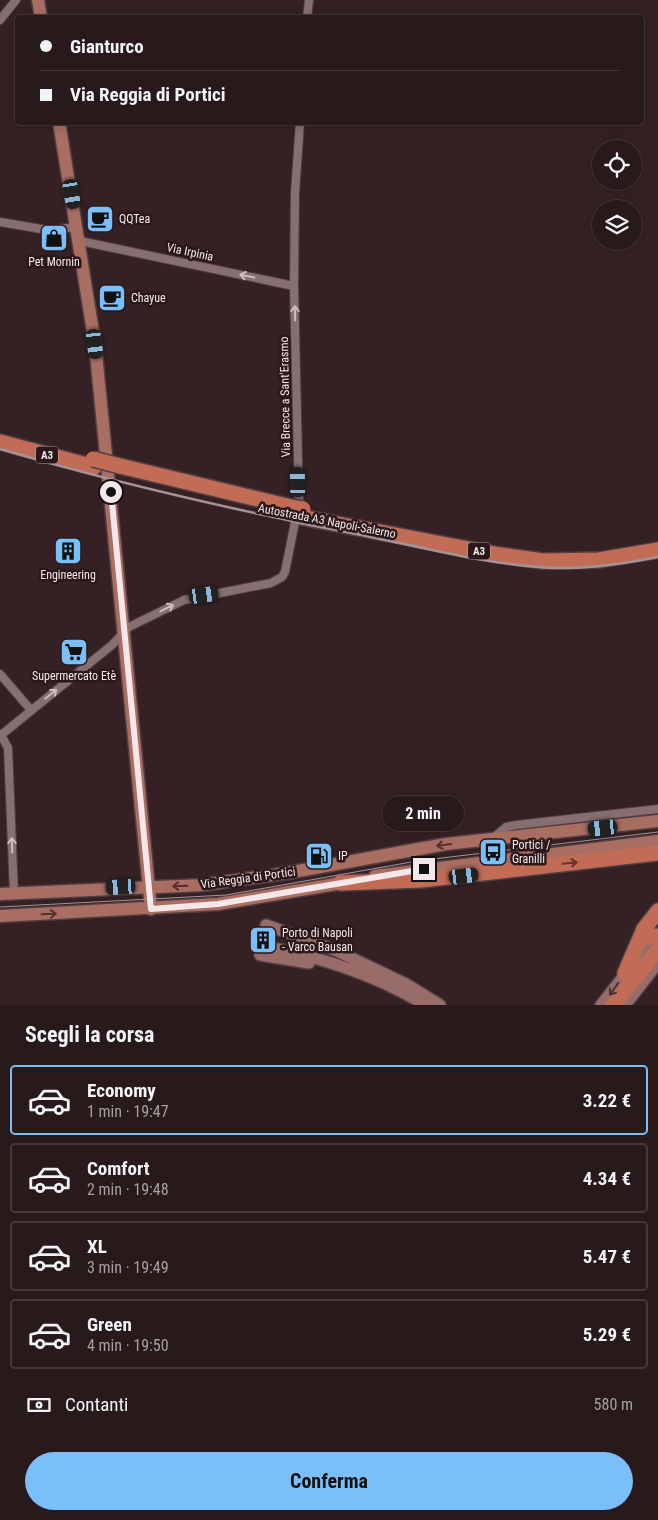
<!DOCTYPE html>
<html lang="it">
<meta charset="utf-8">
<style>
body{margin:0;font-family:"Roboto Condensed",sans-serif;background:#302224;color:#f1f3f6;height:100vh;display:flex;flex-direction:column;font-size:19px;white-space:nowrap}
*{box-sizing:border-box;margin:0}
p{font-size:16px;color:#a5a0a3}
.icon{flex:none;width:28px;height:28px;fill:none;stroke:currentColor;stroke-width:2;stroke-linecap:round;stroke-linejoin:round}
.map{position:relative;height:1005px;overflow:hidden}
.panel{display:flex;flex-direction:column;background:#28191b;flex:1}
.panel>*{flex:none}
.guide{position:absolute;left:15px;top:15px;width:629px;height:110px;border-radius:5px;box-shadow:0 2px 12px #0003,0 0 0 1px #44383a;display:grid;align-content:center;height:110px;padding:0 25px;background:#28191b}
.controls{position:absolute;left:592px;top:140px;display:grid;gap:10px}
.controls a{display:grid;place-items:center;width:50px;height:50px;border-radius:50%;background:#28191b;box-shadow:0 2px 12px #0003,0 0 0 1px #44383a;font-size:25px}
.end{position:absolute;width:22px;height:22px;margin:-11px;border:6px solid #f5e7e9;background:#111;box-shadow:0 0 0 2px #111}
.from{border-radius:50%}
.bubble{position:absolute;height:35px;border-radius:18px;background:#28191b;box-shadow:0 2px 12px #0003,0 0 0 1px #44383a;font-size:16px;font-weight:700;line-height:35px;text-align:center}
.car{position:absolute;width:15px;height:30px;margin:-15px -8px;border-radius:6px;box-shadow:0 0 4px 1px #0007;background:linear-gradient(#222 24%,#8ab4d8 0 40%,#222 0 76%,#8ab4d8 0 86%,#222 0)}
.guide b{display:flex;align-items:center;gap:18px;height:48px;font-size:19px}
.guide b+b{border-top:1px solid #44383a}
.guide i{width:12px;height:12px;background:#f1f3f6}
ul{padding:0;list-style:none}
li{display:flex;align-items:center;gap:15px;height:70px;margin:0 10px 8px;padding:0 15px;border:2px solid #44383a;border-radius:5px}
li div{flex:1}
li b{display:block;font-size:19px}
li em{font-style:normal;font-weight:700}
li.on{border-color:#7abff8}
li>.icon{width:45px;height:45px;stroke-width:1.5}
h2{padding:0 25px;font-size:22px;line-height:60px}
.pay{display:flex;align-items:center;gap:12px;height:55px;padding:0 25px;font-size:19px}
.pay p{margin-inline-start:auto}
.cta{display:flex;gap:10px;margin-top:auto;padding:10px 25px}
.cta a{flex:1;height:58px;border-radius:30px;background:#7abff8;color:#111;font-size:20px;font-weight:700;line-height:58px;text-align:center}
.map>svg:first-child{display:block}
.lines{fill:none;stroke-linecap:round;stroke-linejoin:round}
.minor-casing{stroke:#503f42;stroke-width:10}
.secondary-casing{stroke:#503f42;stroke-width:14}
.primary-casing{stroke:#503f42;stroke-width:15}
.motorway-casing{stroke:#503f42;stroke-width:18}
.minor{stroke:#866e71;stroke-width:8}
.secondary{stroke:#986d69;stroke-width:11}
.primary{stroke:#aa6d61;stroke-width:12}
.motorway{stroke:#c26c56;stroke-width:15}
.tram{stroke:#a39395;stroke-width:1}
.rail{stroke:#a39395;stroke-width:2.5}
.motorway-bridge-casing{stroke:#503f42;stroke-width:18;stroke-linecap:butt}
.motorway-bridge{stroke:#c26c56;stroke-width:15}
.oneway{stroke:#cebdbf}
.oneway2{stroke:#51322f}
.oneway3{stroke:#60352f}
.oneway4{stroke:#4c3232}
.route{stroke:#f5e7e9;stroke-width:6}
.labels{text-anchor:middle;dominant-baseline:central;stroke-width:5;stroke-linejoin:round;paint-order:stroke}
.shield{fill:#2b181a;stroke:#b8a9ab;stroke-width:1}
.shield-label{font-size:11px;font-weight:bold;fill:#f5e7e9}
.poi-label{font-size:12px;fill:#f5e7e9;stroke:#2b181a;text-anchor:start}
.street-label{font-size:12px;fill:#f5e7e9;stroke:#2b181a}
</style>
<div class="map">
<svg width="658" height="1005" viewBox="0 0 658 1005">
<rect width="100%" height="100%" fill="#352124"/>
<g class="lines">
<!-- minor casing -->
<g class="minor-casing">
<g id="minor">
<path d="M307,18L309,0"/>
<path d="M0,20L16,0"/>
<path d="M0,222L47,230L77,227"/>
<path d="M80,241L294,286"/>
<path d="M0,674L31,710"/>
<path d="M1,735L8,748L14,894"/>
<path d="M0,736L112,645L129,627L184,600L271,583L282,577L285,572L299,502L294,286L295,193L300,122"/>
<path d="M493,838L506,827L516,825L658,809"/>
</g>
</g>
<!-- secondary casing -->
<g class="secondary-casing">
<g id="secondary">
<path d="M266,925L335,950L406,984L440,1005"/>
<path d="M263,946C321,957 375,974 425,1005"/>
<path d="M260,955L309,963"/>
<path d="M601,1005L657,934"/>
<path d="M625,1005L658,963"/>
</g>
</g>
<!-- primary casing -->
<g class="primary-casing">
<g id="primary">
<path d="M38,0L41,18"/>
<path d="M59,122L95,344L151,909"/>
<path d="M375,876L658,841"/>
<path d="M0,894L203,885L287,873L446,844L658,821"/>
<path d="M0,916L218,904L348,882"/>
</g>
</g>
<!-- motorway casing -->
<g class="motorway-casing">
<g id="motorway">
<path d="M0,442L94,467"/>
<path d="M120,466L291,507"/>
<path d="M301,517L500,555L543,561L599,560L658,550"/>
<path d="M340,883L421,880L658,853"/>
<path d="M644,929L646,938L655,936"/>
<path d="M625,973L644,929L658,911"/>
<path d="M613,1005L658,950"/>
</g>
</g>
<!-- minor -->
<use href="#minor" class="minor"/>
<!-- secondary -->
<use href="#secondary" class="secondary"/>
<!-- primary -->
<use href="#primary" class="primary"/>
<!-- motorway -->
<use href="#motorway" class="motorway"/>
<!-- tram -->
<path class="tram" d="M0,907L226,895L417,861L658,832"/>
<!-- rail -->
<path class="rail" d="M0,449C116,483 234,510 352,533C418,546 486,565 553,568C589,569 623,564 658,557"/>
<!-- motorway-bridge casing -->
<g class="motorway-bridge-casing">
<g id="motorway-bridge">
<path d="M93,459L120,466"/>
<path d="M291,507L303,509"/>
</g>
</g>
<!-- motorway-bridge -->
<use href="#motorway-bridge" class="motorway-bridge"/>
</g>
<!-- one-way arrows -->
<defs><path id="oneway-shaft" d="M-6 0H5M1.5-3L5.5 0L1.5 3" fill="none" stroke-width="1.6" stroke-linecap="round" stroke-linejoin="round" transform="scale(1.25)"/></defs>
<g class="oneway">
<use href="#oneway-shaft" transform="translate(247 276) rotate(-168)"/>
<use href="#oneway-shaft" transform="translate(295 313) rotate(-91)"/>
<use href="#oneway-shaft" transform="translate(167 608) rotate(-27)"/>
<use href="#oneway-shaft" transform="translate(51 694) rotate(-39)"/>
<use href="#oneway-shaft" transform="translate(12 845) rotate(-92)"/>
</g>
<g class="oneway2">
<use href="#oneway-shaft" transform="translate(444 845) rotate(172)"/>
<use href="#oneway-shaft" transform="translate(180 886) rotate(178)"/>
<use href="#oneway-shaft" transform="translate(49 914) rotate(-2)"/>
</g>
<use class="oneway3" href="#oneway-shaft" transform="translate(570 863) rotate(-6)"/>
<use class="oneway4" href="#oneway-shaft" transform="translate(614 989) rotate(125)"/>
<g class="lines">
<!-- route -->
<path class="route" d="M111,492L151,909L218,904L424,869"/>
</g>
<!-- icons -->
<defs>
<g id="cafe-square" transform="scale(1.4375)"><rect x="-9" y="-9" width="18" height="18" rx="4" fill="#7abff8" stroke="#2b181a"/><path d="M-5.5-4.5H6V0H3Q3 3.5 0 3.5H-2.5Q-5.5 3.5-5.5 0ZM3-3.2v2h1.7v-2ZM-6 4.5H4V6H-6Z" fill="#111"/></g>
<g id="shop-square" transform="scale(1.4375)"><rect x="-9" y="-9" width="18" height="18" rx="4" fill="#7abff8" stroke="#2b181a"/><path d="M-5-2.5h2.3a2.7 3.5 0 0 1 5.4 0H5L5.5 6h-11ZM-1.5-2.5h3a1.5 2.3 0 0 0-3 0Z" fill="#111"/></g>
<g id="building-square" transform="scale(1.4375)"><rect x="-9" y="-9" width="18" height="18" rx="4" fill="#7abff8" stroke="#2b181a"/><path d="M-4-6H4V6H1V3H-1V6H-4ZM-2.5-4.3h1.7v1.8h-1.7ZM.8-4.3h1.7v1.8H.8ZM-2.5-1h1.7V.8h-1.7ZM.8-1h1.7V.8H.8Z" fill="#111"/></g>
<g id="supermarket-square" transform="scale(1.4375)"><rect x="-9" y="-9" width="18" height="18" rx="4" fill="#7abff8" stroke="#2b181a"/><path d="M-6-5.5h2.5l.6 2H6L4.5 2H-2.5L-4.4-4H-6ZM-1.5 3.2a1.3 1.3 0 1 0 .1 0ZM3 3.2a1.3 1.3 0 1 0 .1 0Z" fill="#111"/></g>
<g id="bus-square" transform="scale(1.4375)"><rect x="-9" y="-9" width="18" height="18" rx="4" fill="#7abff8" stroke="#2b181a"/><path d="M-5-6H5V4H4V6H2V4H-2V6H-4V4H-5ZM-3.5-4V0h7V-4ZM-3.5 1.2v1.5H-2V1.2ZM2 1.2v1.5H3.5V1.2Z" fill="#111"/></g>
<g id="fuel-square" transform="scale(1.4375)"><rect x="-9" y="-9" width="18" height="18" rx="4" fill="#7abff8" stroke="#2b181a"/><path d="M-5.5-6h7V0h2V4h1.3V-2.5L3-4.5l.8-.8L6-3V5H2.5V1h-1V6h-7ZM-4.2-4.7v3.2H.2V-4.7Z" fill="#111"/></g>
</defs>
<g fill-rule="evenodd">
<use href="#cafe-square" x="100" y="219"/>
<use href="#shop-square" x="54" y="238"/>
<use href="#cafe-square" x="112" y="298"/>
<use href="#building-square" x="68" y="551"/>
<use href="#supermarket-square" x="74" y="652"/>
<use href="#bus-square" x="493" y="852"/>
<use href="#fuel-square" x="319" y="856"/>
<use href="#building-square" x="263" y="940"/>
</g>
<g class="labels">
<!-- shield labels -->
<g class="shield">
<rect x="36" y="446.5" width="22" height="17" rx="4"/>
<rect x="468" y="542.5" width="22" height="17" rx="4"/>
</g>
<g class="shield-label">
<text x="47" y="455">A3</text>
<text x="479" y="551">A3</text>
</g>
<!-- poi labels -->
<g class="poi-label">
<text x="119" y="219">QQTea</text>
<text x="54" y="262" text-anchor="middle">Pet Mornin</text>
<text x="131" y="298">Chayue</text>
<text x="68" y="575" text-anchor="middle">Engineering</text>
<text x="74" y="676" text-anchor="middle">Supermercato Etè</text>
<text x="512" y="845">Portici /<tspan x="512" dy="14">Granilli</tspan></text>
<text x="338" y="856">IP</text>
<text x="282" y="933">Porto di Napoli<tspan x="282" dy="14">- Varco Bausan</tspan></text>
</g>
<!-- street labels -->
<g class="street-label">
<text transform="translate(190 252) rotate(12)">Via Irpinia</text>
<text transform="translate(285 397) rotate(-91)">Via Brecce a Sant'Erasmo</text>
<text transform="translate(327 521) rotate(11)">Autostrada A3 Napoli-Salerno</text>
<text transform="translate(248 878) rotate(-8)">Via Reggia di Portici</text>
</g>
</g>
</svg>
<div class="controls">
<a><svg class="icon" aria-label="locate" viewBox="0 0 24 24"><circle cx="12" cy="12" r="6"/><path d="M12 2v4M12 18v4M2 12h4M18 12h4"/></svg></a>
<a><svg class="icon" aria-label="layers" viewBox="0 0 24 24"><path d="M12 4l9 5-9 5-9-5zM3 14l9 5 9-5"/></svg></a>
</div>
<i class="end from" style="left:111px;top:492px"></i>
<i class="end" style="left:424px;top:869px"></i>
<div class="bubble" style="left:382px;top:796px;width:82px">2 min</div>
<i class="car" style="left:72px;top:194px;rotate:170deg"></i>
<i class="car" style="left:95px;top:344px;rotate:173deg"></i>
<i class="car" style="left:298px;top:482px;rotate:359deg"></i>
<i class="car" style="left:204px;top:595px;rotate:82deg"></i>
<i class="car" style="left:603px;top:828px;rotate:264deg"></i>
<i class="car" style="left:464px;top:876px;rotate:83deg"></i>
<i class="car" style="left:121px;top:887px;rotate:267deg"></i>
<div class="guide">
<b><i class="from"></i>Gianturco</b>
<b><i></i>Via Reggia di Portici</b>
</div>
</div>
<section class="panel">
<h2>Scegli la corsa</h2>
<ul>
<li class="on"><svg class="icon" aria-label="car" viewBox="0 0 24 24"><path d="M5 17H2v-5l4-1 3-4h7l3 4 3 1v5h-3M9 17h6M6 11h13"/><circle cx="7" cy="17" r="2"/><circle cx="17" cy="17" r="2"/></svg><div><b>Economy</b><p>1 min · 19:47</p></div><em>3.22 €</em></li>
<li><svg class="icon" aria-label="car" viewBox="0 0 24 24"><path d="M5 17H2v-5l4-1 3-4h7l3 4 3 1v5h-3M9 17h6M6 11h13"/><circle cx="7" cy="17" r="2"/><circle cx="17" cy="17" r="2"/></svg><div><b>Comfort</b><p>2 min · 19:48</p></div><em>4.34 €</em></li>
<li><svg class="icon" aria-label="car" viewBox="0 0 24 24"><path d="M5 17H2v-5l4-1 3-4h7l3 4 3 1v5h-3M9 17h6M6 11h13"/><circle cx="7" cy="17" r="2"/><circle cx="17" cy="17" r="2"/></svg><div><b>XL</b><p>3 min · 19:49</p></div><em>5.47 €</em></li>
<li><svg class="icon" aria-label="car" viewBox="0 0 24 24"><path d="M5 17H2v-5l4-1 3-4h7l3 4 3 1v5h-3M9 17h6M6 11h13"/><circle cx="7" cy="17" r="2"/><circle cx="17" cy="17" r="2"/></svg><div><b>Green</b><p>4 min · 19:50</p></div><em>5.29 €</em></li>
</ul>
<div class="pay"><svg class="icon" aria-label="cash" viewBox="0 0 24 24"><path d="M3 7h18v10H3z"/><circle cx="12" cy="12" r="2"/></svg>Contanti<p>580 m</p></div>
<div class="cta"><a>Conferma</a></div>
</section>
